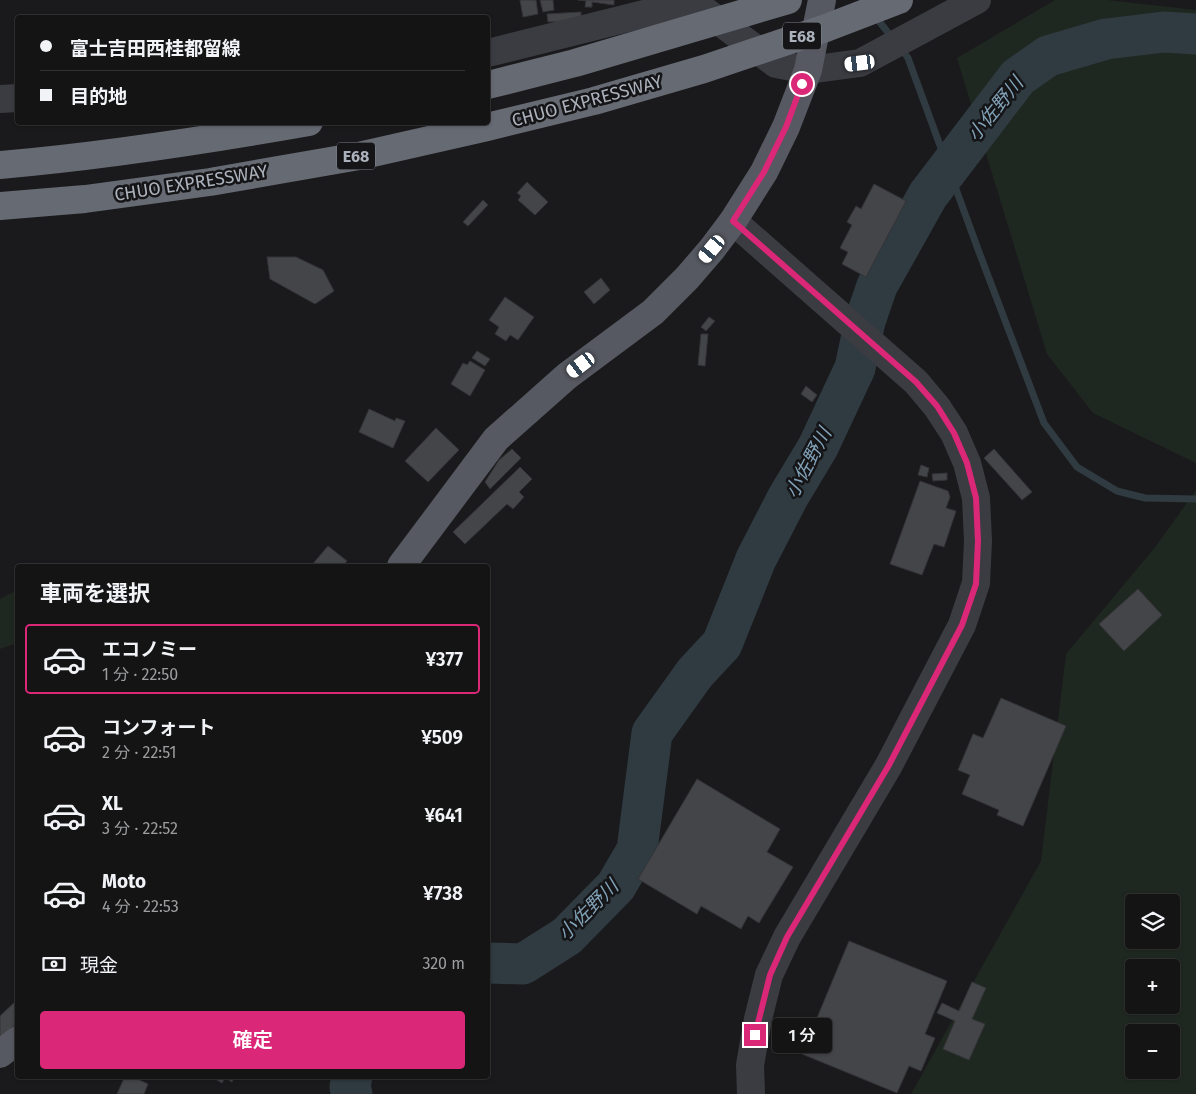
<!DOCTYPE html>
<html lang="ja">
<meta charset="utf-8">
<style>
body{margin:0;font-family:"Fira Sans","Noto Sans JP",sans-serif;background:#212122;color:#f1f3f6;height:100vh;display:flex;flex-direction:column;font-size:19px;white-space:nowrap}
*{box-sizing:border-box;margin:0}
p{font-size:16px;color:#9d9ea0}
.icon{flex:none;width:28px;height:28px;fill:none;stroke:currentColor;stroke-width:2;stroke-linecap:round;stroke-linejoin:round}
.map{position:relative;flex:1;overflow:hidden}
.drawer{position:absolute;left:15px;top:564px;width:475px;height:515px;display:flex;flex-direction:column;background:#141415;border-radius:5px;box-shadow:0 1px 4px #0004,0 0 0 1px #333334}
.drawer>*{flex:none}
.top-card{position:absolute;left:15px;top:15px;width:475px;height:110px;border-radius:5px;box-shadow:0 1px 4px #0004,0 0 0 1px #333334;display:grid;align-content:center;height:110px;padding:0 25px;background:#141415}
.controls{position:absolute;left:1125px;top:894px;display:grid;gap:10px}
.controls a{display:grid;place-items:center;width:55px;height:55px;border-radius:5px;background:#141415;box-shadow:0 1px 4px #0004,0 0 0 1px #333334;font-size:25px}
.end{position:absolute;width:22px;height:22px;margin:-11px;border:6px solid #db2777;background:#fff;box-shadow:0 0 0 2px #fff}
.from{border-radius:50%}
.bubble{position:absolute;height:35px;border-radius:5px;background:#141415;box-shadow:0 1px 4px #0004,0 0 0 1px #333334;font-size:16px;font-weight:600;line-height:35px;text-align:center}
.car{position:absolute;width:15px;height:30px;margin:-15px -8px;border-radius:6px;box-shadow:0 0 4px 1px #0007;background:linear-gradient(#fff 24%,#345 0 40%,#fff 0 76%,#345 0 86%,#fff 0)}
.top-card b{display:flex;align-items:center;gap:18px;height:48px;font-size:19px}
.top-card b+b{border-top:1px solid #333334}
.top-card i{width:12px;height:12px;background:#f1f3f6}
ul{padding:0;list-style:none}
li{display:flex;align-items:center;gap:15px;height:70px;margin:0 10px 8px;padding:0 15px;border:2px solid transparent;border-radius:5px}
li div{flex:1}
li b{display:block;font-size:19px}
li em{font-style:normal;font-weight:600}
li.selected{border-color:#db2777}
li>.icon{width:45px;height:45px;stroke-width:1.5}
h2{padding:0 25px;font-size:22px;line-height:60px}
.pay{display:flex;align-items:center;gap:12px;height:55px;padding:0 25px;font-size:19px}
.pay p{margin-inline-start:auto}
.cta{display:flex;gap:10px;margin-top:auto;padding:10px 25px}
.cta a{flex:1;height:58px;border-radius:5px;background:#db2777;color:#fff;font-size:20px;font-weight:600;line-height:58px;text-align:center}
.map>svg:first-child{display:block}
.green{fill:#1f2820;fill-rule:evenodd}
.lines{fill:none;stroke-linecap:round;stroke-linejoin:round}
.stream{stroke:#2f3a41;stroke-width:7}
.river{stroke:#2f3a41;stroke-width:41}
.building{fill:#444549;stroke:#343438}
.minor{stroke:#3b3c42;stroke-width:28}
.major{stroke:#565961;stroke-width:28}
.highway{stroke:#666a73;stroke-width:28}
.route{stroke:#db2777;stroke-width:6}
.labels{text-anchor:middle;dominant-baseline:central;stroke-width:5;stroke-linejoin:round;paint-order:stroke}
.shield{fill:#151517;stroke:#7f838a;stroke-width:1}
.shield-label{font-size:16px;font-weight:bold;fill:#acb2bc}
.street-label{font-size:18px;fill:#acb2bc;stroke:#151517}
.water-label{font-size:19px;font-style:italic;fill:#82a2b8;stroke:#151517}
</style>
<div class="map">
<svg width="1196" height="1094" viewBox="0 0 1196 1094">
<rect width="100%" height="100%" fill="#1a1a1c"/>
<!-- green -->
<g class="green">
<path d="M1055,0H1107L1196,10V463L1093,413L1047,354L957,58Z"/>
<path d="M1196,490V1094H911L1041,861L1066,654L1156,546ZM1134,902H1171V940H1134ZM1134,968H1171V1005H1134ZM1134,1032H1171V1070H1134Z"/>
<path d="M17,590V643L0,649V599Z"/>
</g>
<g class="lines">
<!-- stream -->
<g class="stream">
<path d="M875,16L893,39"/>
<path d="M900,47L908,58L979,252L1044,423L1077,467L1117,491L1145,498L1196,499"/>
</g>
<!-- river -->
<g class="river">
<path d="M488,963L523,964L567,936L616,886L637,850L652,733L695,673L722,644L756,559L788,497L818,447L855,368L865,321L877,286L928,195L1018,77L1048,56L1106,39L1164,32L1196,34"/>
<path d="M352,1094L350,1087L352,1076"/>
</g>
</g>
<!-- building -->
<g class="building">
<path d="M520,0H536L538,14L523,17Z"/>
<path d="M540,0H553L554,10L543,12Z"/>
<path d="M578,0H614V5L592,2V7H585L586,1Z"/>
<path d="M581,12V20L548,22L547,14Z"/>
<path d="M527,182L548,202L535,215L518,200L521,196L517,193Z"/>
<path d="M874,184L906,201L866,277L842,264L848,252L840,248L852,225L847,222L856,206L861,209Z"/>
<path d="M483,200L488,205L468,226L463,222Z"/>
<path d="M267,257H296L323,270L334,291L315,304L270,279Z"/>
<path d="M601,278L610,290L594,304L584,292Z"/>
<path d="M505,297L534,317L518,340L510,335L506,341L495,334L499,327L489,320Z"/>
<path d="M709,317L715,321L706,331L701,327Z"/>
<path d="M701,334H708L705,366L698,365Z"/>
<path d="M477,351L490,359L485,366L472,358Z"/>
<path d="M470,361L485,370L470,396L451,384L463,363L467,365Z"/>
<path d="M806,386L817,395L812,402L801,394Z"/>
<path d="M369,409L395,421L396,418L405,421L393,448L359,432Z"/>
<path d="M436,428L459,450L428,482L405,461Z"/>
<path d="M512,449L521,458L490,489L485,482L499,460Z"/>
<path d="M994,449L1032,492L1022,500L984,458Z"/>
<path d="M921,465L929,468L927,477L918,475Z"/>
<path d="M520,467L532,479L519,492L524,497L513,509L507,504L465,544L453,532Z"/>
<path d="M947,473V480L933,481L932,474Z"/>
<path d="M920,481L948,491L950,497L946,508L956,511L944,547L934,544L922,575L890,564Z"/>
<path d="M328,546L347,561L342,566H311Z"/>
<path d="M1138,589L1162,615L1124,651L1099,624Z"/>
<path d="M1001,698L1066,726L1023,826L997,815L999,810L962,794L970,775L958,770L973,734L983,738Z"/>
<path d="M697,779L780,829L767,852L793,867L759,923L748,916L741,929L701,906L697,914L638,879Z"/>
<path d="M849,941L947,981L925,1034L935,1038L921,1071L909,1066L897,1093L802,1054Z"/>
<path d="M972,982L986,988L972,1019L985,1024L969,1060L943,1049L955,1021L937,1013L942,1003L959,1011Z"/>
<path d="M18,999V1022L0,1039V1016Z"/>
<path d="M125,1076H131L148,1084L144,1094H117Z"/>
<path d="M210,1076H235L232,1082L225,1078L222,1083Z"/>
</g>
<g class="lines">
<!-- minor -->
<g class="minor">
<path d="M488,53L684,4L700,7L776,64L808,70L860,63L977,0"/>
<path d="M0,99L18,98"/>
<path d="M733,221L916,382L937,407L954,433L967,463L976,498L978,541L976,583L962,625L889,765L787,937L769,975L758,1019L750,1065L751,1094"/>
</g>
<!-- major -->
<g class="major">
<path d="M401,566L496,439L567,376L653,312L687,278L712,249L733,221L764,172L786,127L808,70L822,0"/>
<path d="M0,1054L18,1040"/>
</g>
<!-- highway -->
<g class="highway">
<path d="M488,85L575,63L788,0"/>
<path d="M0,165C104,156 207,140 309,122"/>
<path d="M0,206L85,199L210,182L359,156L487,127L594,101L704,69L826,28L899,0"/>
</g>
</g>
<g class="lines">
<!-- route -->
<path class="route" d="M755,1035L770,975L787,937L889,765L962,625L976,584L978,541L976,498L967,463L954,433L937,406L916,382L733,221L764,172L786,127L802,84"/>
</g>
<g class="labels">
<!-- shield labels -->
<g class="shield">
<rect x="783" y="22.5" width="38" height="27" rx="4"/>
<rect x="337" y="142.5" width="38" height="27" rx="4"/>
</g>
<g class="shield-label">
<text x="802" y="36">E68</text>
<text x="356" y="156">E68</text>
</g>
<!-- street labels -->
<g class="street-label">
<text transform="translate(587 101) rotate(-15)">CHUO EXPRESSWAY</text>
<text transform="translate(191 183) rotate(-9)">CHUO EXPRESSWAY</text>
</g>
<!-- water labels -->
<g class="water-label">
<text transform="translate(995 109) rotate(-51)">小佐野川</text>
<text transform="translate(808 463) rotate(-62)">小佐野川</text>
<text transform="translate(588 910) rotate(-45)">小佐野川</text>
</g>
</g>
</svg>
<div class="controls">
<a><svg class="icon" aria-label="layers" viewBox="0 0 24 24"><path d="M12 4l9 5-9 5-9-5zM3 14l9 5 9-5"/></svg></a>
<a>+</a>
<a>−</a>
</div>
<i class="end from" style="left:802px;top:84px"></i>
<i class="end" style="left:755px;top:1035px"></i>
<div class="bubble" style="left:772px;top:1018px;width:60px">1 分</div>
<i class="car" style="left:860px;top:63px;rotate:263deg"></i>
<i class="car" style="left:712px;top:249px;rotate:220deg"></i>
<i class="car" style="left:581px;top:365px;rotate:233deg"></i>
<div class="top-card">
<b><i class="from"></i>富士吉田西桂都留線</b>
<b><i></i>目的地</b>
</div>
<section class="drawer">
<h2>車両を選択</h2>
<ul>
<li class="selected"><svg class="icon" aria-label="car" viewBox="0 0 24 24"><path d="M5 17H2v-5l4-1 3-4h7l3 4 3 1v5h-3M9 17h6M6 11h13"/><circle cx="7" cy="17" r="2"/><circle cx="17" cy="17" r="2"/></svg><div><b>エコノミー</b><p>1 分 · 22:50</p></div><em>¥377</em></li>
<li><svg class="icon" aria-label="car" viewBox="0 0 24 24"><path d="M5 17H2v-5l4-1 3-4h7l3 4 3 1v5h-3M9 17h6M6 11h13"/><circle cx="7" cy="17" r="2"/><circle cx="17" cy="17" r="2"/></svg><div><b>コンフォート</b><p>2 分 · 22:51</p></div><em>¥509</em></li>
<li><svg class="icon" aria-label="car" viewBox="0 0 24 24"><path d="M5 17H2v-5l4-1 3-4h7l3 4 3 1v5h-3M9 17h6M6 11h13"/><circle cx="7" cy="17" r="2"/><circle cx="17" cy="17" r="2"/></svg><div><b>XL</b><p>3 分 · 22:52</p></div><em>¥641</em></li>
<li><svg class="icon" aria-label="car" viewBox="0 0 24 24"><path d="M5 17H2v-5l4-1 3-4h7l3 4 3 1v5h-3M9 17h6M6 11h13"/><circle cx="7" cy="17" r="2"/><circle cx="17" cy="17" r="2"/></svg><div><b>Moto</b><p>4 分 · 22:53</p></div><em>¥738</em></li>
</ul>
<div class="pay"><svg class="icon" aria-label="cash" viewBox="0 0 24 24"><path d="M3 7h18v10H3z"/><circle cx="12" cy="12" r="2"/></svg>現金<p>320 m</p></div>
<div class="cta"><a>確定</a></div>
</section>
</div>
